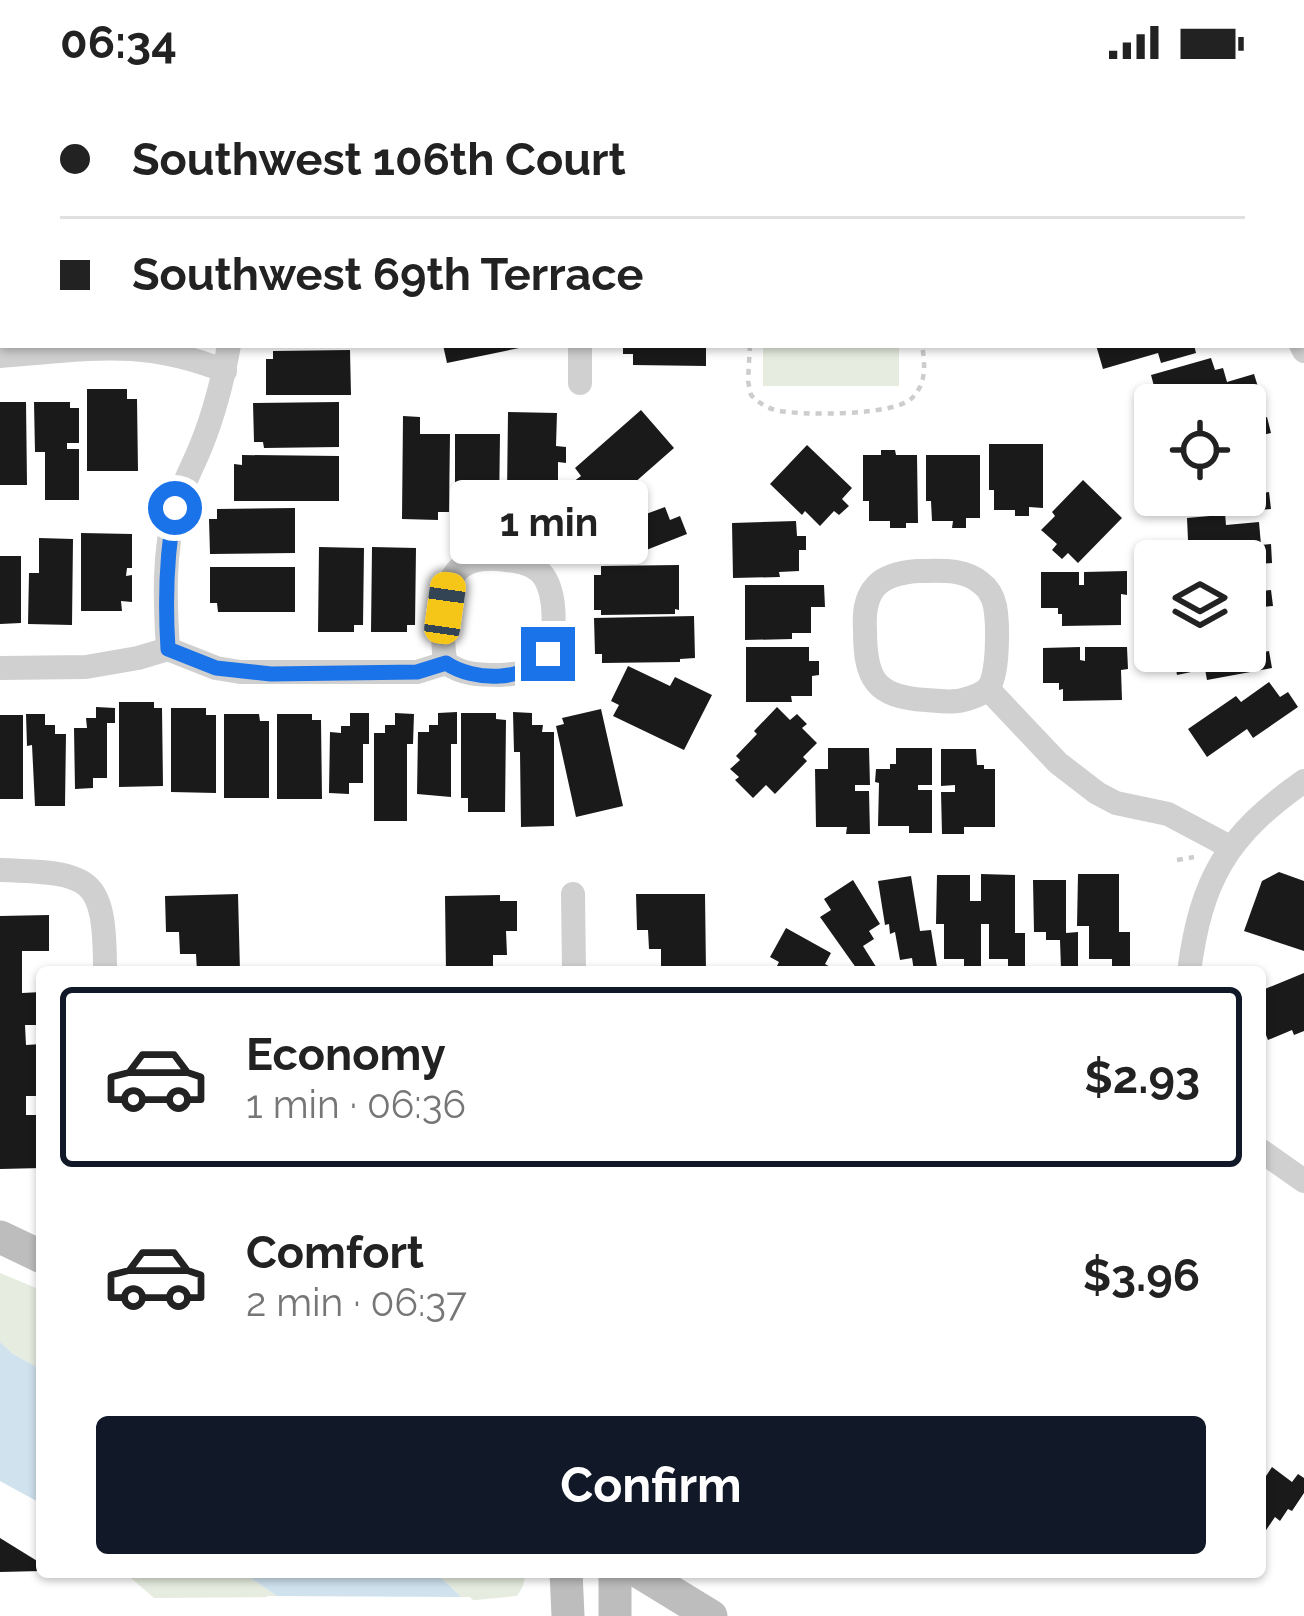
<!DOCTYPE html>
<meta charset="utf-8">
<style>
body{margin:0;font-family:Raleway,sans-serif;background:#f2f2f2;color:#222;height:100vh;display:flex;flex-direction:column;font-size:45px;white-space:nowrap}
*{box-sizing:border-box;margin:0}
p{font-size:39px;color:#767676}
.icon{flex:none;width:66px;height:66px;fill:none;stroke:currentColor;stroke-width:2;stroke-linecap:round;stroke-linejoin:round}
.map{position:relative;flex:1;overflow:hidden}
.side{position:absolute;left:36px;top:882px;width:1230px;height:612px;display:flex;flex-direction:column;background:#fff;border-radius:12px;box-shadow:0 3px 9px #0004}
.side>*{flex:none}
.top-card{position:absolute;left:0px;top:0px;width:1305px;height:264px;box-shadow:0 3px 9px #0004;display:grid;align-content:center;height:264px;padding:0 60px;background:#fff}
.buttons{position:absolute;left:1134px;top:300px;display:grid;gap:24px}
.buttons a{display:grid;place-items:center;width:132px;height:132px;border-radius:12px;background:#fff;box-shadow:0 3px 9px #0004;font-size:60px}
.end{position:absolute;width:54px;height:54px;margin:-27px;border:15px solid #1a73e8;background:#fff;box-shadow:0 0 0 6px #fff}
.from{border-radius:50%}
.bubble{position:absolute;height:84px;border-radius:12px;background:#fff;box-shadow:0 3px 9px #0004;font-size:39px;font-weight:700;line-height:84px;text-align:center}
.car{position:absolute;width:36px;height:72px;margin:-36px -18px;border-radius:15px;box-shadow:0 0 9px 3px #0007;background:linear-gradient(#f5c518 24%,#345 0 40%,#f5c518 0 76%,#345 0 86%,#f5c518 0)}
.top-card b{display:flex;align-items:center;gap:42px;height:114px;font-size:45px}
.top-card b+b{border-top:3px solid #e0e0e0}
.top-card i{width:30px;height:30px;background:#222}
ul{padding:21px 0 0;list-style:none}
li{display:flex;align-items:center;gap:36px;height:180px;margin:0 24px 18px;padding:0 36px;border:6px solid transparent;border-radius:12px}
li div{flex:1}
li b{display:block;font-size:45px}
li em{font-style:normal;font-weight:700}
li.on{border-color:#111827}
li>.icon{width:108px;height:108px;stroke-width:1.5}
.cta{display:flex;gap:24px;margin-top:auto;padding:24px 60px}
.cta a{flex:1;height:138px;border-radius:12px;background:#111827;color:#fff;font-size:48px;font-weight:700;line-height:138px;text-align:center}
.status{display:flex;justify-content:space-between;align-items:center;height:84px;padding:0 60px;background:#fff;direction:ltr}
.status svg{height:33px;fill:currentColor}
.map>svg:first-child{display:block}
.green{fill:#e6ecdf}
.water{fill:#cfe2ee}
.pier{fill:#fff}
.building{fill:#1a1a1a}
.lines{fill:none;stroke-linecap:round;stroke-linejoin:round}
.path{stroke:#cdcdcd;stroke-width:4.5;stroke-dasharray:6 6;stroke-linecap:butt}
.street{stroke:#d0d0d0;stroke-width:24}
.secondary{stroke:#bdbdbd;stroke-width:33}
.route{stroke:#1a73e8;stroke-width:15}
</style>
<div class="status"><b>06:34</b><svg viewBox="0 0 49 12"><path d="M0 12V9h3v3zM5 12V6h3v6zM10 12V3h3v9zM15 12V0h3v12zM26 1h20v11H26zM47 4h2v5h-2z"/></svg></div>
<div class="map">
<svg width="1304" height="1532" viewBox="0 0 1304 1532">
<rect width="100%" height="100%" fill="#fff"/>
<!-- green -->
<g class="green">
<rect x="763" y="261" width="136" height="41"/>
<path d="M0,1189L36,1204H42V1286L13,1270L0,1258Z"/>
<path d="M124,1488H247L252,1495L279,1513L154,1514Z"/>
<path d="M435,1488H526L523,1502L517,1512L465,1517Z"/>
</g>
<!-- water -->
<g class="water">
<path d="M0,1258L13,1270L42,1286V1420L0,1397Z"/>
<path d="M247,1488H435L481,1532L293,1523L252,1495Z"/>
</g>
<!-- pier -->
<path class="pier" d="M266,1512L470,1513L487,1532H295Z"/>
<!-- building -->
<g class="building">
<path d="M443,261H524V263L447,279Z"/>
<path d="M623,261H706V282L633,281V270H623Z"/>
<path d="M1096,261H1194L1196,269L1161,279L1158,269L1103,285Z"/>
<path d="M350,266L351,311H266V275H273V267Z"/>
<path d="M1211,274L1215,286L1223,284L1227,298L1254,290L1259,306L1207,320L1206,315L1184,321L1183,317L1159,321L1151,291Z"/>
<path d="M87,305H127V315H137L138,387H87Z"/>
<path d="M0,318H26L27,401H0Z"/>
<path d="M34,318H70V324H79V359H67V365H79V416H45V368H35Z"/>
<path d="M339,318V363L264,364L263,358H254L253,319Z"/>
<path d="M1249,318L1254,336L1267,333L1271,349L1245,355V320Z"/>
<path d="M641,326L674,364L600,429L573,398L581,392L575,384Z"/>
<path d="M508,328L557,329L556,362L566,363V379L558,378V400H547V410L507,409Z"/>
<path d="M403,332L420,333V350H450L449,428H438V436L402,435Z"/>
<path d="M455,350H500L499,429L490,428V435H455Z"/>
<path d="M989,360H1043V424L1029,423V432H1015V426H994V406H989Z"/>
<path d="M807,361L852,404L842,415L849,422L839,431L834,427L820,442L805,427L802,431L770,400Z"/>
<path d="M881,366H895L896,371H917L918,439H906V444H890V437H869V417H863V371H881Z"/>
<path d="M242,371L339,372V417H234V380L242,381Z"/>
<path d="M926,371H980V434H966V444H952L953,437H932L931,417H926Z"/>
<path d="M1255,385L1257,410L1269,408L1271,425L1225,429L1226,441L1259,438L1261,461L1271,460L1272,479L1245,481V477H1230L1229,471L1176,475L1175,457L1188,456L1187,434L1221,431V427L1213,428V420L1175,423L1174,411H1245V386Z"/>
<path d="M1083,396L1122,434L1078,479L1068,469L1062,475L1052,466L1057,460L1041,446L1055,432L1052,428Z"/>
<path d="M665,423L670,436L680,432L687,450L631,472L626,460L617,464L614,456L603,461L595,438L623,427L627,437Z"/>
<path d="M295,424V469L210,470L209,435H217V425Z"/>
<path d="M796,437L797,452H806V466H799V487L779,488L780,493L733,494L732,439Z"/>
<path d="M81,449L132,450V484H127L126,492L132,491V518L121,517L122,527H81Z"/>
<path d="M39,454L73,455L72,541L28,540L29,489H39Z"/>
<path d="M319,463L364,464L363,541H354V548H318Z"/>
<path d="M372,463L416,464L415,541H407V548H371Z"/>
<path d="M0,472H21V539L0,540Z"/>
<path d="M679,481V526L675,525V530L601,531V526H594V491H601V482Z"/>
<path d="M210,483H295V528H218L217,519H210Z"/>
<path d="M1127,487V511L1121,510V541L1062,542V530H1058V524H1041V488H1079V501H1084V488Z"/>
<path d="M1259,487L1261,507L1271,506L1273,522L1245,525V489Z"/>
<path d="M745,501H824L825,523H811V549H792V555L745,556Z"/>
<path d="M694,532L695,574L680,575V578L602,579V570H595L594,534Z"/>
<path d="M1255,547L1259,569L1269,567L1272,584L1207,596L1205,585L1177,591L1173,567H1245V549Z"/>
<path d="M746,563H809V577H819V591L812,592V612H791L792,618H746Z"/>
<path d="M1080,563V576L1085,577V563H1127L1128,585L1121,586L1122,616L1063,617V605L1059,606V599H1043V564Z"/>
<path d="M628,582L670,602L675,593L712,611L684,666L613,632L619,621L611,617Z"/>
<path d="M1269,598L1280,613L1288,608L1298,623L1253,654L1247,645L1207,673L1188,645L1236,612L1241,618Z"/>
<path d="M119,618H154V624H162L163,702L119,703Z"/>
<path d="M96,623L115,624V639H107V694H93V704L75,705L74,644H87L86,634H96Z"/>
<path d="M777,623L790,636L797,630L807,640L802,644L817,659L803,673L807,677L775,710L766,701L753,714L735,696L739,693L730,685L740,676L736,672L757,650L754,647Z"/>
<path d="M171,624H206V631H216V709L171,708Z"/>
<path d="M601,625L623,722L576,733L556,642L564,640L562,634Z"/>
<path d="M457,628V660H451V713L417,710L418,648H429V641H438V629Z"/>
<path d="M513,628L532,629V641H543L542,648H554V742L521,743L520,668H514Z"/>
<path d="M350,629H369V660H363V699H349V710L329,709L330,648L341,649V642H350Z"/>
<path d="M395,629L414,630L413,660H407V737H374V649H385V641H395Z"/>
<path d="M461,629H496V635L506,636L505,728H468V714H461Z"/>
<path d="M26,630H45V641H55V650H66L65,722H35L32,661L27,662Z"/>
<path d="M224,630H259L260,637H269V714H224Z"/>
<path d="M277,630H312V636H321L322,715H277Z"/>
<rect x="0" y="631" width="23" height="84"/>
<path d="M828,664H869L870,701H855V707H869L870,750H846L847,743H816L815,685H828Z"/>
<path d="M896,664H932V701H918V706H932V749H909V742H878L879,699L875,698L876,685H890V680H896Z"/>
<path d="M941,665H976L977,681H984V685H995V743H964V750H942L941,708H955V701L941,702Z"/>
<path d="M1279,788L1304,797V867L1244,847L1262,797Z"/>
<path d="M981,790L1015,791V849H1025V885H1008V875H989V840H981V885H964V875H944V840H936L937,791H970V817H981Z"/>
<path d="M1078,790H1119V848H1130V885H1112V875H1089V842H1077Z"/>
<path d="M911,792L920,847L931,846L937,883L914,887L912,874L900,876L895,848L890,850L889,840L885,841L878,797Z"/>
<path d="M853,796L880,840L869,847L874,855L863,862L878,886L874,888H859L820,833L831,826L824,815Z"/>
<path d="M1033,796H1066V849L1078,848V884L1061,885L1060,856H1046V848H1034Z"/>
<path d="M238,810L240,888H197L196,870H180L179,848H166L165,812Z"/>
<path d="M636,810H705L706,888H661V865H649L648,846H637Z"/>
<path d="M500,811V817H517V847H506L507,871H493V888H446L445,812Z"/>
<path d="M49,831V867H22V909L42,908V941H25L26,961L42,960V1012H26V1031H40L42,1084L0,1085V832Z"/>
<path d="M786,844L831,869L825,880L832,884L830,888H774L779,878L770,873Z"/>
<path d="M1304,889V947L1294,951L1292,946L1268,956L1260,936V907Z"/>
<path d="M1272,1383L1292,1398L1298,1390L1304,1394V1409L1292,1427L1288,1425L1280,1437L1275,1433L1260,1455V1401Z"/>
<path d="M0,1454L42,1480V1487L0,1488Z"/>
</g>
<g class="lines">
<!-- path -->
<g class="path">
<path d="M871,0L877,3"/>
<path d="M775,3L784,0"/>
<path d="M840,3V0"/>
<path d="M750,261L748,297L751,311C758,318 765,323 775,326C800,332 895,332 912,314C927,299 925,280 922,261"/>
<path d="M1177,776L1194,773"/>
</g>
<!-- street -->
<g class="street">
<path d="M92,0V3"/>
<path d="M541,0V3"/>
<path d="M1167,0V3"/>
<path d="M182,3L198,0"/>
<path d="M0,11H3"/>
<path d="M1301,261L1304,267"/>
<path d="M0,272C88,266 139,253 225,287"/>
<path d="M580,299V261"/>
<path d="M918,487C939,487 963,484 981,499C988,504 993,513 995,522C998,538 999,592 988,604C983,610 971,614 963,616C952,619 939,617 926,616C875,613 865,595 865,546C864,530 865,514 876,502C886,491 904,488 918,487Z"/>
<path d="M168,565C165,518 163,468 176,423C182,401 193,382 201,362C214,330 223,295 229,261"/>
<path d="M0,584L86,583L138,574L168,565L216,584L240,588H417L446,579C463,591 480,591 500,591C512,590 525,590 536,583C558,569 559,507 541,489C530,477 513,477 498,475C455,472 446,495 444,533C443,549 442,563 446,579"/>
<path d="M988,605L1058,679L1097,709L1116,719L1168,730L1230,763"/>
<path d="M0,786C92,789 105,791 105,888"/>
<path d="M573,810L574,888"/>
<path d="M1189,888C1201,795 1227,751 1304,697"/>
<path d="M1260,1066L1304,1097"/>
</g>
<!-- secondary -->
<g class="secondary">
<path d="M0,1153L42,1173"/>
<path d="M566,1488L568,1532"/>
<path d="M615,1488V1532"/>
<path d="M639,1488L711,1532"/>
</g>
</g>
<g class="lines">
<!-- route -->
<path class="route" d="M175,424C166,471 165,517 168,565L216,584L271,590L417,588L446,579C474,598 526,598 548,570"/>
</g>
</svg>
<div class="buttons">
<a><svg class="icon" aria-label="locate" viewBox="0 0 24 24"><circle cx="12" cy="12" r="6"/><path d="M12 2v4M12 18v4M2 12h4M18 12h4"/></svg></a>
<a><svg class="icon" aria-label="layers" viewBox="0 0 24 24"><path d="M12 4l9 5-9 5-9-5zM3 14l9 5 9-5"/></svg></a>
</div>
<i class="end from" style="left:175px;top:424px"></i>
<i class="end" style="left:548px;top:570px"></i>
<div class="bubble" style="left:450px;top:396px;width:198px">1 min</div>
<i class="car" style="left:445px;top:524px;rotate:8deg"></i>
<div class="top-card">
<b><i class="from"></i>Southwest 106th Court</b>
<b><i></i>Southwest 69th Terrace</b>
</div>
<section class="side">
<ul>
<li class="on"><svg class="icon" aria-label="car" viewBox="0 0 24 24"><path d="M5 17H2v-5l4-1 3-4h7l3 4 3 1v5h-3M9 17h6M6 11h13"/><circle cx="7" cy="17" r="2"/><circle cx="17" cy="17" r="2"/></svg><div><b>Economy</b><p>1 min · 06:36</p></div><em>$2.93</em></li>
<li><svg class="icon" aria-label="car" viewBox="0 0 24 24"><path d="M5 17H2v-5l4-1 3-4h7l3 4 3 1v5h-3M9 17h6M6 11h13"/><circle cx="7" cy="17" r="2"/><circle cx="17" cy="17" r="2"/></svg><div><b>Comfort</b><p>2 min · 06:37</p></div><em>$3.96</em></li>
</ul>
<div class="cta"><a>Confirm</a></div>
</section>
</div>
